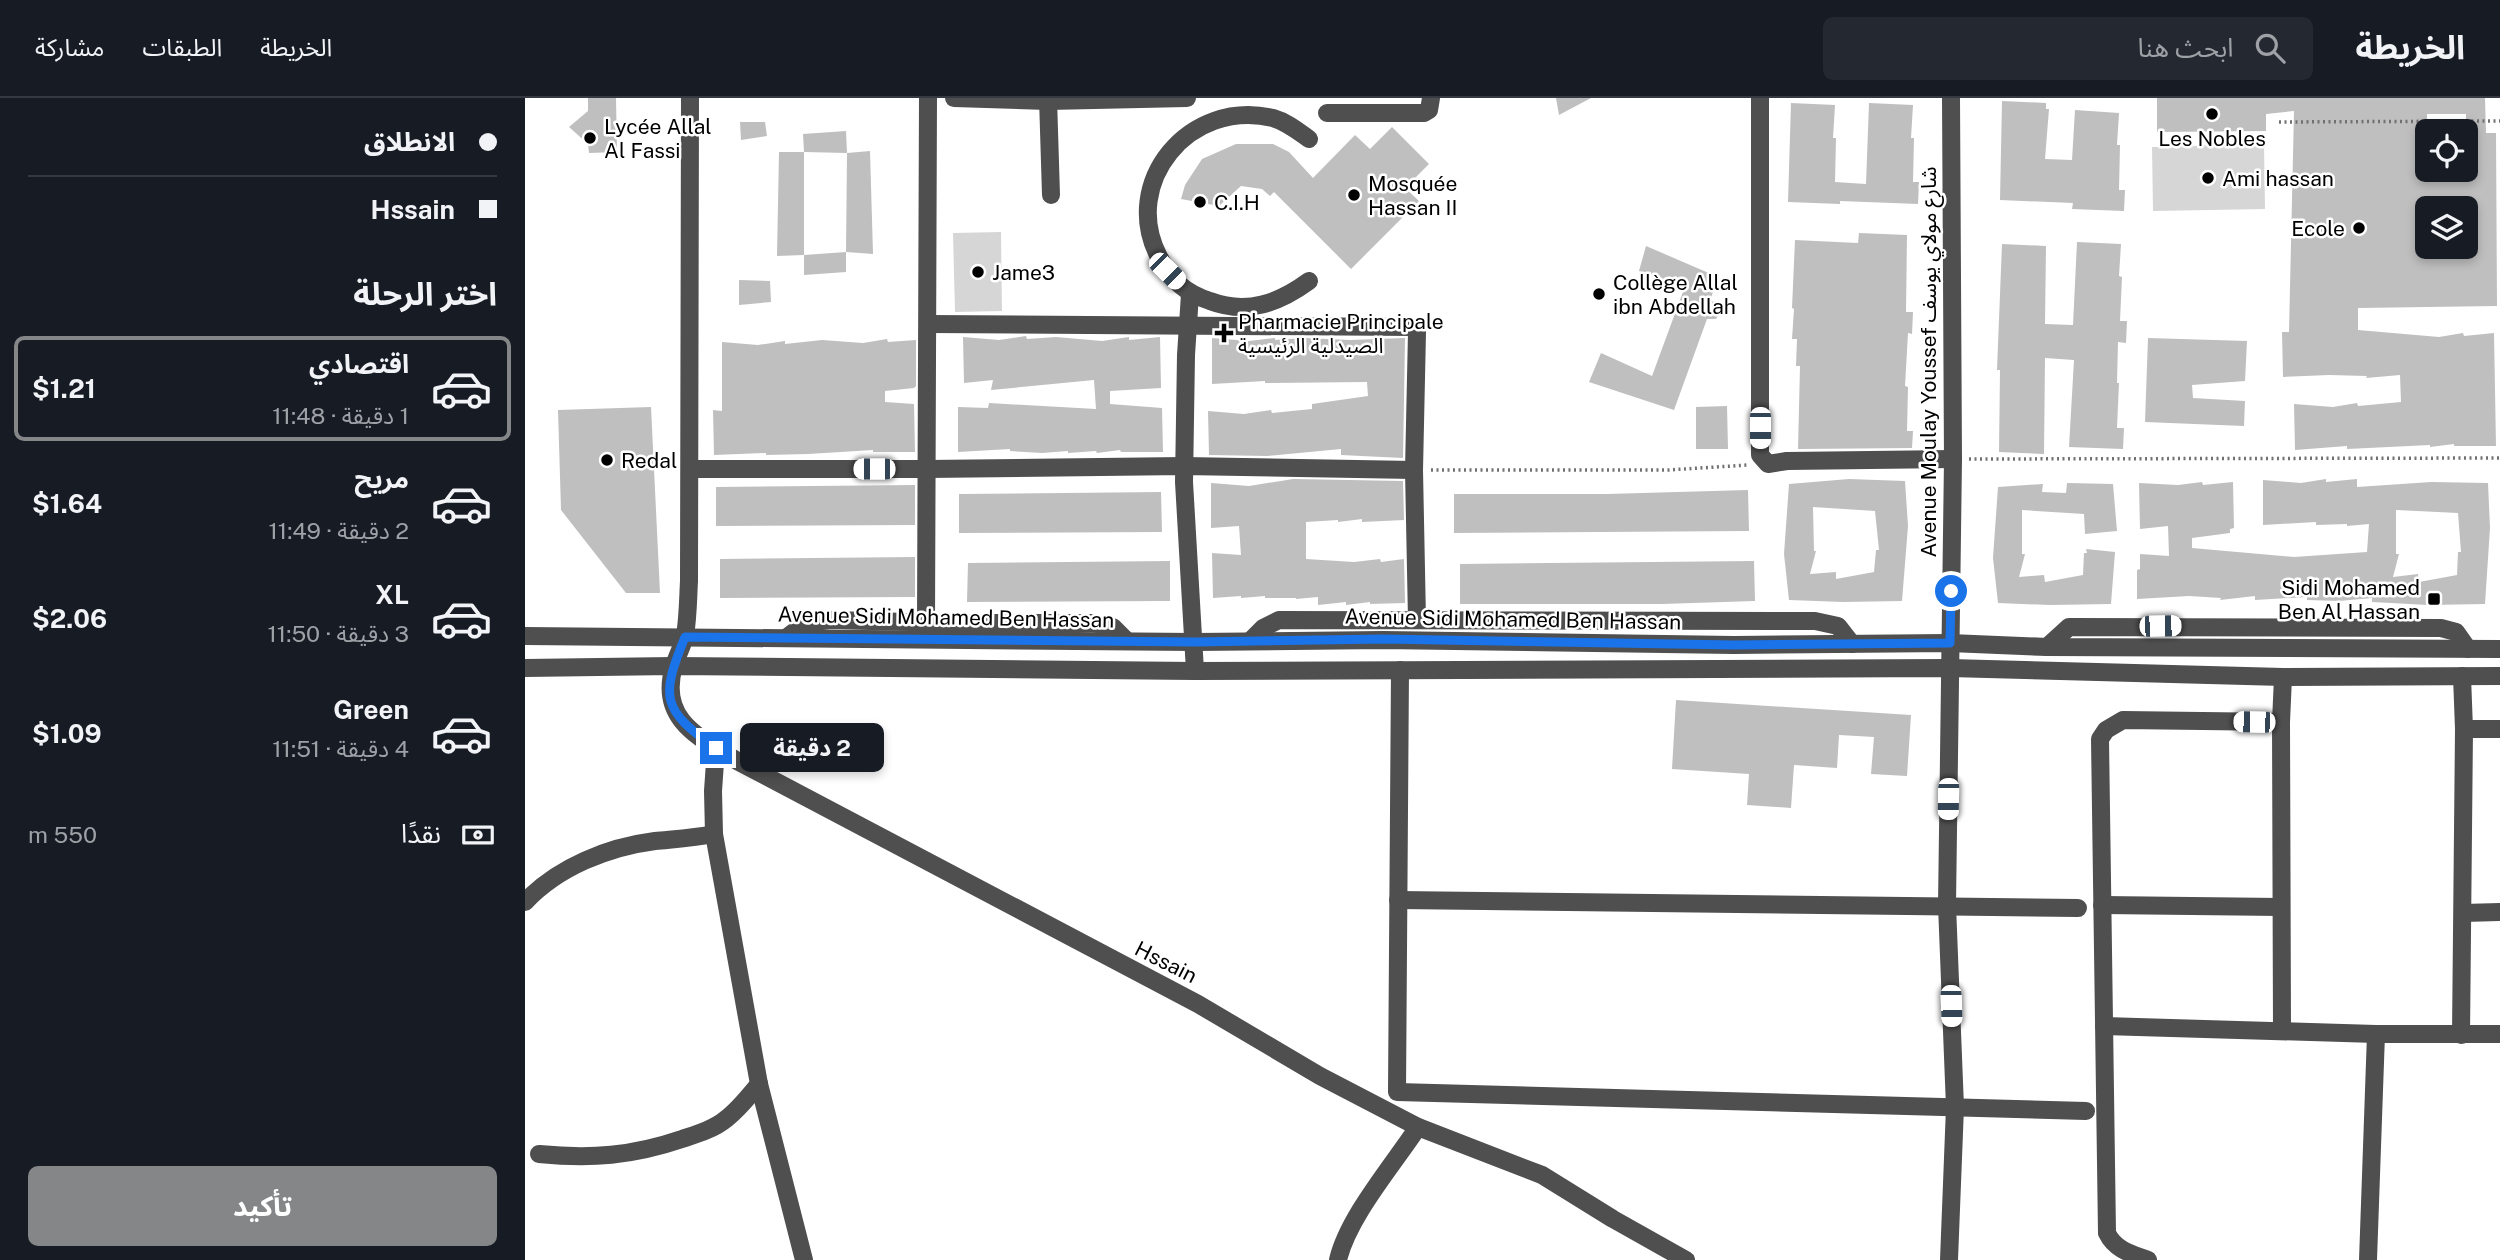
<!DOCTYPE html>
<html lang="ar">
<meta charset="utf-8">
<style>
body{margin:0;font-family:"Public Sans","Noto Sans Arabic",sans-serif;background:#242831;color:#f1f3f6;direction:rtl;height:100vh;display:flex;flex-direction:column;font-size:26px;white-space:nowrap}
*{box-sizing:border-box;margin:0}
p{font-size:23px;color:#9ea1a6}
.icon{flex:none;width:38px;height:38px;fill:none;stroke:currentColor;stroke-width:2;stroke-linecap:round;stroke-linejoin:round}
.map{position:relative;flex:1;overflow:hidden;direction:ltr}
.sheet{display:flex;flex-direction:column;background:#171b24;width:525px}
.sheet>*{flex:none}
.top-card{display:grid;align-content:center;height:154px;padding:0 28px;background:#171b24}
.buttons{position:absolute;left:1890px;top:21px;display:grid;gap:14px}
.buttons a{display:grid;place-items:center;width:63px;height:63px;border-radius:10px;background:#171b24;box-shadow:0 4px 10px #0003;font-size:35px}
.end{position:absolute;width:32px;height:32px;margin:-16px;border:9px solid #1a73e8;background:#fff;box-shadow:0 0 0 4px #fff}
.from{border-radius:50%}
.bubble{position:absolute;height:49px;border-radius:10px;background:#171b24;box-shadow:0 4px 10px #0003;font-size:23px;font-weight:700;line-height:49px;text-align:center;direction:rtl}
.car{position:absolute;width:21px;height:42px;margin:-21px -10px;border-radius:9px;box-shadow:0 0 5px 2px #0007;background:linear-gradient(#fff 24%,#345 0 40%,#fff 0 76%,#345 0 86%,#fff 0)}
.top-card b{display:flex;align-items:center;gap:24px;height:66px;font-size:26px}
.top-card b+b{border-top:2px solid #363941}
.top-card i{width:18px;height:18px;background:#f1f3f6}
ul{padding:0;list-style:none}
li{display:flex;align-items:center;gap:21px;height:105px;margin:0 14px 10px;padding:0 14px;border:4px solid transparent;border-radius:10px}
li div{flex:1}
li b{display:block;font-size:26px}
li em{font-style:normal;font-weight:700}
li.on{border-color:#858687}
li>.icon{width:63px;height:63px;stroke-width:1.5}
h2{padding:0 28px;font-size:32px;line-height:84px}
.pay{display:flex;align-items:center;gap:18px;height:77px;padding:0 28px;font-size:26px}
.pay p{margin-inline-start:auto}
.action{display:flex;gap:14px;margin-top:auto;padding:14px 28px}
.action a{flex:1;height:80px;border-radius:10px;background:#858687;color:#fff;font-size:28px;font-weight:700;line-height:80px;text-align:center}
header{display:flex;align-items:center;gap:42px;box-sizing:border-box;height:98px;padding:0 35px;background:#171b24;border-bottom:2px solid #363941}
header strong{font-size:33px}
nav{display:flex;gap:38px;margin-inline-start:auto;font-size:24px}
.search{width:490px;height:63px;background:#242831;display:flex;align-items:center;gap:18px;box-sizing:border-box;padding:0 24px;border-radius:10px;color:#9ea1a6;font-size:26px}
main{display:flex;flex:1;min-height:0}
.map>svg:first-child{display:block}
.green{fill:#d6d6d6}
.building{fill:#bfbfbf;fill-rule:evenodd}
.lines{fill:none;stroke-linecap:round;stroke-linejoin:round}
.path{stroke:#717171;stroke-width:3.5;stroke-dasharray:2 3.5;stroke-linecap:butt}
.minor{stroke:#4f4f4f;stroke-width:18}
.route{stroke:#1a73e8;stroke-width:9}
.poi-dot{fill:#000;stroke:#fff;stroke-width:2.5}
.labels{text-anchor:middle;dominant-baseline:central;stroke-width:5;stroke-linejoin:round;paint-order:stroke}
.poi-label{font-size:21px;fill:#000;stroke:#fff;text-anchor:start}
.street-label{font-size:21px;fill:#000;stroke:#fff}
</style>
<header>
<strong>الخريطة</strong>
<div class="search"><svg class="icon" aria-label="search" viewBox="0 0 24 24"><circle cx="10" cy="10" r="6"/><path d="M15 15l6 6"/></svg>ابحث هنا</div>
<nav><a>الخريطة</a><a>الطبقات</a><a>مشاركة</a></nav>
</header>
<main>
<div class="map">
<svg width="1975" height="1162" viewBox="0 0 1975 1162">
<rect width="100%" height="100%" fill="#fff"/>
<!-- green -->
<g class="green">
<path d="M1739,46L1740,111L1628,113L1627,49Z"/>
<path d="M476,134L477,213L430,214L428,135Z"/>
</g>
<!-- building -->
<g class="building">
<path d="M63,0H91L92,54L64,55L63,46L44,29L63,13Z"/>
<path d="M1031,0H1066L1034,17Z"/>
<path d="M1632,0H1960L1961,35H1971L1972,208L1833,210V232L1914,239L1938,235L1939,238L1969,235L1971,348H1929V346L1905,349V347L1822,351V348L1770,352L1769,306L1808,309L1832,305L1833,308L1876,304L1875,277L1841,280L1842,278L1804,277L1758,279L1757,234H1764L1769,13L1741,16V33L1632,34ZM1902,16H1941V72H1902ZM1902,110H1941V149H1902Z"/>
<path d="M1477,3L1521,5V11H1524L1520,61L1547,62L1550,12L1594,15L1592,47H1595L1594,92H1600L1599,113L1547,111L1548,105L1475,102Z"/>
<path d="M1266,5L1310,7L1308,40H1311L1310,84L1341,86L1344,5L1388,7L1386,40H1389L1388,84H1394L1393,106L1315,103V106L1263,104Z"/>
<path d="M215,24H240L242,38L216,42Z"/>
<path d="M867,29L904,66L880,90L894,103L826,171L749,94L745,98L737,91L716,88L694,108L656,101L660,87L677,61L711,46H748L764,54L788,80L830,37L845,51Z"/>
<path d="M321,33L322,55L279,54L278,36Z"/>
<path d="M345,53L348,156L321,154L322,55Z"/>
<path d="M254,54H279V157L252,158Z"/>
<path d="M1334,135L1382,137L1381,214H1388L1387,236L1383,235L1380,288L1383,289L1382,333H1388L1387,350L1273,351L1275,268H1271L1272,241H1267L1269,211L1267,210L1270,142L1333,145Z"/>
<path d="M1552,144L1596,146L1594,178L1597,179L1595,223H1602L1601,245L1593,244L1592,285H1594L1592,330H1599L1598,351L1544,349L1549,262L1520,260L1519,356L1474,354L1475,272H1472L1477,146L1521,148L1520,226L1548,227Z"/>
<path d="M1121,148L1193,179L1185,203L1200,206L1191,221H1182L1149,312L1064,284L1076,255L1127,278L1159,191L1114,173Z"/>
<path d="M321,154V174L279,177V157Z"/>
<path d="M214,182L245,183L246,204L214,207Z"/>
<path d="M501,238L502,241L531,239L577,243L604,239V242L635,239L636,290L585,293V306L637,310L638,354H596L595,352L572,355L571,353L543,355V353L517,355L485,353V351L433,354V309L463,310L464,305L571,311L569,282L466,292L468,282L439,285L438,239L474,242Z"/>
<path d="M687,240L724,243L750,240V242L779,240L825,242L880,240L878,360L816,357V351L742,358L684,357L683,313L719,316L746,312L747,315L787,311V306L843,298L842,284L740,285V283L687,286Z"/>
<path d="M1623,240L1722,243L1720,283L1667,287L1668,300L1720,303L1719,328L1620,324Z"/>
<path d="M362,241L363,244L391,242V288L389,290L360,293V304L389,306L390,354H348V352L283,356L241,357V355L189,357L188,312L197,313V244L233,247L260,243V246L297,242L338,245Z"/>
<path d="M1202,308L1203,351H1171V309Z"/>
<path d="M126,309L135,495H101L36,412L33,312Z"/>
<path d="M768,381L878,383L879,422L837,424V421L813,424V422L781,424V461L829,464L855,461L856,464L879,461L880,505L845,506V504L821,507V504L793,507V499L771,501V500H740V498L716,500V498L688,500L687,455L716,457L714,428L686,430V385L724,388Z"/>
<path d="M1324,381L1380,383L1383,428L1377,503L1318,504L1264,502L1259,456L1264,386ZM1288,409L1350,413L1354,452H1351L1349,474L1311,481V474L1285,476L1291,453H1289Z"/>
<path d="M1801,381V384L1832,381V389L1906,384L1963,385L1965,430L1960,506L1903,507L1847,504V500L1814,503L1782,502V499L1730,502V498L1695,502L1696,500L1664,498L1612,501V472L1615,471V456L1644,458L1643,428L1615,431L1614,385L1653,387L1677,384L1678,387L1708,384L1709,430L1705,431V435L1667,440V450L1769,459L1842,454L1844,426L1822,428V426L1791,427V424L1738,427V382L1776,385ZM1871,412L1933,415L1936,454H1933L1932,477L1894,484L1893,476L1868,479L1874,456H1871Z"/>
<path d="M1542,385L1588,386L1592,433L1560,436L1559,416L1497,412V456H1500L1494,479L1519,477L1520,484L1558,477L1559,455H1562L1561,451L1590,454L1586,506L1525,507L1473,505L1468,460L1473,389L1518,386L1517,394L1541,395Z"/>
<path d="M390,387V427L191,428V389Z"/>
<path d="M1223,392L1224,433L929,435V396H1082Z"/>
<path d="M636,394L637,434L434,435V396Z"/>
<path d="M390,459V499L195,500V461Z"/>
<path d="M645,463V503L442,504L443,465Z"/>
<path d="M1229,463L1230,503L1137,506H935V466Z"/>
<path d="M1151,602L1386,617L1382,678L1346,676L1349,639L1314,637L1312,670L1269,667L1266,710L1222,707L1224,676L1147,671Z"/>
</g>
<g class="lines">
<!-- path -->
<g class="path">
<path d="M1754,24L1975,23"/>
<path d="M1444,361L1975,360"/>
<path d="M906,372H1143L1223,367"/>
</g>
<!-- minor -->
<g class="minor">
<path d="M165,0L164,483C163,501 163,520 160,537C158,548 152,557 149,568C133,622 175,640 214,664L673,906L795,978L893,1029L1017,1077L1088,1121L1161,1162"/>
<path d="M429,0L523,3L662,0"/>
<path d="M523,0L526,97"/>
<path d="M1235,0V357L1243,366L1262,363L1428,361"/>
<path d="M802,15H899L904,12L906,0"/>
<path d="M784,41C773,33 762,24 748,20C664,0 595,85 634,159C647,183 660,195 685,203C722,217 754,205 784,183"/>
<path d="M665,196L661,257L659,384L670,573"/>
<path d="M403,226L888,229L892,234L889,372L892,522"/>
<path d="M165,371H402L659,368L889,372"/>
<path d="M401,524L403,0"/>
<path d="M0,538L670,544L858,542L1209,547L1425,545L1522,549L1975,551"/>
<path d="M261,540L281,525L305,522L424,525H567L588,529L602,543"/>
<path d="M726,542L738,530L754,522L1290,523L1313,528L1327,546"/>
<path d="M1522,549L1544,529L1916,530L1931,534L1943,551"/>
<path d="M0,570L148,568L670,573L1425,570L1758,579L1975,578"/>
<path d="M875,572L872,994L1561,1013"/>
<path d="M1939,631H1975"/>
<path d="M191,650L188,693L189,736L234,986L279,1162"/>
<path d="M873,802L1553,810"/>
<path d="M0,804C33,769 83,749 130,743C150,741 169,740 189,736"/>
<path d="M1577,807L1756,809"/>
<path d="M1938,815L1975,814"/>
<path d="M1579,928L1851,936H1975"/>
<path d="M1757,931L1756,624L1758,579"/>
<path d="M1936,937L1939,631L1937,578"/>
<path d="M14,1056C66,1061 107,1058 157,1041C172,1036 189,1031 201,1021C214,1011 224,998 234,986"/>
<path d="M813,1162C823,1119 868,1067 893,1029"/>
<path d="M1424,1162L1430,1009L1422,807L1428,361L1426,0"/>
<path d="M1623,1162C1607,1156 1590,1152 1582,1135L1575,641L1581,632L1598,622L1756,624"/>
<path d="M1843,1162L1851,936"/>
</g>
</g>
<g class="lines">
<!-- route -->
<path class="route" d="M191,650C137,612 135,600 160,539L670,544L858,541L1209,547L1425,545L1426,493"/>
</g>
<!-- markers -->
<g class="poi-dot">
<circle cx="1687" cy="16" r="7"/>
<circle cx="65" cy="40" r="7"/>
<circle cx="1683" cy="80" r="7"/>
<circle cx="829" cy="97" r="7"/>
<circle cx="675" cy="104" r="7"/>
<circle cx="1834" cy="130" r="7"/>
<circle cx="453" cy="174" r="7"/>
<circle cx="1074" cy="196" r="7"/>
<path d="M695.5 224.5h7v7h7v7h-7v7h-7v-7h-7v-7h7z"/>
<circle cx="82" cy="362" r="7"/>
<rect x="1902" y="494" width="14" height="14" rx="3.5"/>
</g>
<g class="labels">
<!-- poi labels -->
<g class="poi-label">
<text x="79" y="28">Lycée Allal<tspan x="79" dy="24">Al Fassi</tspan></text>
<text x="1687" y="40" text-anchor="middle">Les Nobles</text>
<text x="1697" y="80">Ami hassan</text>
<text x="843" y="85">Mosquée<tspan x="843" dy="24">Hassan II</tspan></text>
<text x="689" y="104">C.I.H</text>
<text x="1820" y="130" text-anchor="end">Ecole</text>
<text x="467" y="174">Jame3</text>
<text x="1088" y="184">Collège Allal<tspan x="1088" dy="24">ibn Abdellah</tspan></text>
<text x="713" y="223">Pharmacie Principale<tspan x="713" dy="24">الصيدلية الرئيسية</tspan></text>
<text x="96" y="362">Redal</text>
<text x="1895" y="489" text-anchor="end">Sidi Mohamed<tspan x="1895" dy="24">Ben Al Hassan</tspan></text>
</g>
<!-- street labels -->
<g class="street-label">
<text transform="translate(1403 264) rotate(-90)">Avenue Moulay Youssef شارع مولاي يوسف</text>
<text transform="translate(421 519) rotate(1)">Avenue Sidi Mohamed Ben Hassan</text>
<text transform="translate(988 521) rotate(1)">Avenue Sidi Mohamed Ben Hassan</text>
<text transform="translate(641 864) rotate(27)">Hssain</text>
</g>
</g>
</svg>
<div class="buttons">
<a><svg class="icon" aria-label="locate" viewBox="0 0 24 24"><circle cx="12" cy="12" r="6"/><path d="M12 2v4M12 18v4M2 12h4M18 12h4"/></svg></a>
<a><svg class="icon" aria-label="layers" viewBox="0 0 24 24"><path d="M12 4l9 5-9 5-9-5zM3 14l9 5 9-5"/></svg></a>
</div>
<i class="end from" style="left:1426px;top:493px"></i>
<i class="end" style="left:191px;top:650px"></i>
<div class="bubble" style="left:215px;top:625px;width:144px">2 دقيقة</div>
<i class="car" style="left:642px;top:173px;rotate:135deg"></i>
<i class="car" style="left:1235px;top:330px;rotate:180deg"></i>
<i class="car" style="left:349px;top:371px;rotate:270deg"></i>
<i class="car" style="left:1635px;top:528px;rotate:89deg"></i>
<i class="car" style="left:1729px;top:624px;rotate:271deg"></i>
<i class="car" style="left:1423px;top:701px;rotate:181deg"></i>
<i class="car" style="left:1426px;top:908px;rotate:178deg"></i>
</div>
<section class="sheet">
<div class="top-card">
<b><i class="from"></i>الانطلاق</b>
<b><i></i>Hssain</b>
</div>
<h2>اختر الرحلة</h2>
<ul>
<li class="on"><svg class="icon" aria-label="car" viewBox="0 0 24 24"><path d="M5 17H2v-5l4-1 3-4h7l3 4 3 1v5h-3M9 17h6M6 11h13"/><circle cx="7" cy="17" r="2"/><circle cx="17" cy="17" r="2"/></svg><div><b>اقتصادي</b><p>1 دقيقة · 11:48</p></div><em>$1.21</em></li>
<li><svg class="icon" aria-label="car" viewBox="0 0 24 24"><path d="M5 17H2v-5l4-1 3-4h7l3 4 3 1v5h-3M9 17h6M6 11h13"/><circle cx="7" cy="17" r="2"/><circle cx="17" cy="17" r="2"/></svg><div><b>مريح</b><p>2 دقيقة · 11:49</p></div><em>$1.64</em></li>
<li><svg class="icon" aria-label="car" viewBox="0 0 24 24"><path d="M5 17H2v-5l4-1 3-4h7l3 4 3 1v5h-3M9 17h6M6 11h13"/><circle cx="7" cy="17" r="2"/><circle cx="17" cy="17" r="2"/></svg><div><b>XL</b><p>3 دقيقة · 11:50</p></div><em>$2.06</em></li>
<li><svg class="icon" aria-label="car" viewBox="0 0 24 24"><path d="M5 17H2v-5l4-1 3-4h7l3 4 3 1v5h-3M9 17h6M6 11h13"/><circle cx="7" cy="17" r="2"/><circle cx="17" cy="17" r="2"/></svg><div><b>Green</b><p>4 دقيقة · 11:51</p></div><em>$1.09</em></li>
</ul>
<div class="pay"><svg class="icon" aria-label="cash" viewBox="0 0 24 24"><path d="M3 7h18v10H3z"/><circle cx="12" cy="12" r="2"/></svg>نقدًا<p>550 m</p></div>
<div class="action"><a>تأكيد</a></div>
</section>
</main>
